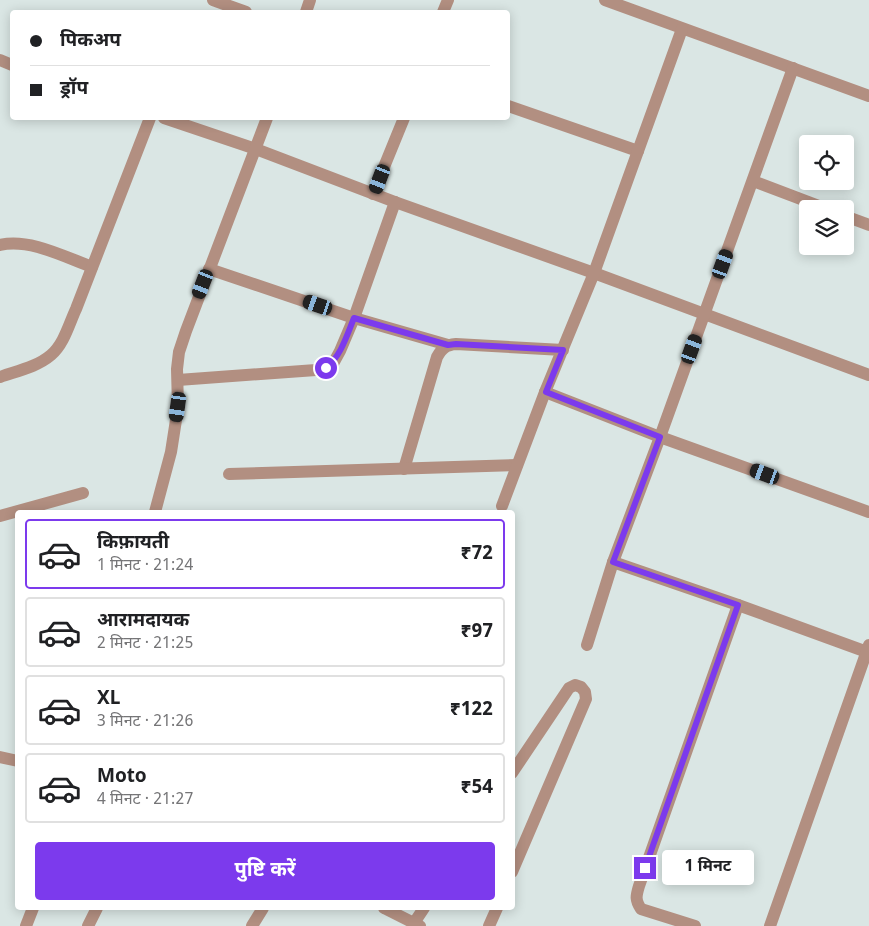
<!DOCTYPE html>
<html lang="hi">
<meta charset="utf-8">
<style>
body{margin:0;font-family:Georgia,"Noto Sans Devanagari",serif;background:#f2f2f2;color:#202124;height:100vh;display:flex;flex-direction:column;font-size:19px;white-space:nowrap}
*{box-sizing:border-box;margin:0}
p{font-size:16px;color:#757577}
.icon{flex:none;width:28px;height:28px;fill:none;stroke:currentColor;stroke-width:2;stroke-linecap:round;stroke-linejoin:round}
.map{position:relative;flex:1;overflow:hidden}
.sheet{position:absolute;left:15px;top:510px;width:500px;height:400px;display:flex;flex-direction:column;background:#fff;border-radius:5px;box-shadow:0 2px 12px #0003}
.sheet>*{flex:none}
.banner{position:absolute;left:10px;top:10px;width:500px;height:110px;border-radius:5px;box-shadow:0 2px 12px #0003;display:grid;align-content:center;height:110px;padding:0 20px;background:#fff}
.fabs{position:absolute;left:799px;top:135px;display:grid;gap:10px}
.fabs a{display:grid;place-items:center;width:55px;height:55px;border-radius:5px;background:#fff;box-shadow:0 2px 12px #0003;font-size:25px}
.end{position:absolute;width:22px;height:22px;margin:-11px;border:6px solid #7c3aed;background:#fff;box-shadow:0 0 0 2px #fff}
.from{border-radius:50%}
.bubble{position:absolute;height:35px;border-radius:5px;background:#fff;box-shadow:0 2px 12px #0003;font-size:16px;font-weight:700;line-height:35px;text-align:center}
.car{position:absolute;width:15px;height:30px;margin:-15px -8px;border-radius:6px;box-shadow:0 0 4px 1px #0007;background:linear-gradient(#222 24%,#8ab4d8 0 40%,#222 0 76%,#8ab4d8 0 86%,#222 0)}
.banner b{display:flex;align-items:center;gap:18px;height:48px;font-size:19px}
.banner b+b{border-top:1px solid #e0e0e0}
.banner i{width:12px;height:12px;background:#202124}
ul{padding:9px 0 0;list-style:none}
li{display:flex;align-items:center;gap:15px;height:70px;margin:0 10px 8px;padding:0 10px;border:2px solid #e0e0e0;border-radius:5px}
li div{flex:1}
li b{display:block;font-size:19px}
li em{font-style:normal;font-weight:700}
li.current{border-color:#7c3aed}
li>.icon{width:45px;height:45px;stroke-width:1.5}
.action{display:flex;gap:10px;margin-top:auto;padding:10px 20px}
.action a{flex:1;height:58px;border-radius:5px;background:#7c3aed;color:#fff;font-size:20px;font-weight:700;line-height:58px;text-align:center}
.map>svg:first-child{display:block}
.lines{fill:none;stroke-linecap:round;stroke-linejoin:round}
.minor{stroke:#b28f81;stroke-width:12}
.route{stroke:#7c3aed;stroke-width:6}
</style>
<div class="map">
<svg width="869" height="926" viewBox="0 0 869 926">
<rect width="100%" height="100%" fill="#dae6e4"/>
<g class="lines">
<!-- minor -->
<g class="minor">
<path d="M213,0L246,12"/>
<path d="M605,0L869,96"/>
<path d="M306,12L310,0"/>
<path d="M443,12L448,0"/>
<path d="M0,60L12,65"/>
<path d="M508,106L638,151"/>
<path d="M164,118L256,149L395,202L594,273L869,375"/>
<path d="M753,181L827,209"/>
<path d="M373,194L404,118"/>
<path d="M845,216L869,225"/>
<path d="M0,245C29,238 65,257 92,267"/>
<path d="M209,269L354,318L448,345"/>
<path d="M0,377C17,371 37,367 51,355C64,344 69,324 76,309L150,118"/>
<path d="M178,380L316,370L326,368L334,362L340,351L354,318L395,202"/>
<path d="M545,392L660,437L869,512"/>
<path d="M404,469L437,357C442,348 446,345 456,344L563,350"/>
<path d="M229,474L517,465"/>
<path d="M502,506L545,392L594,273L682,29"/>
<path d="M155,512L171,452L178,407L177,369L179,352L186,331L267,118"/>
<path d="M0,516L83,493"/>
<path d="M613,562L738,605L867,652"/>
<path d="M587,645L613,562L660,437L793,68"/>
<path d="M0,757L18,761"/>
<path d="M512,773L569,688L575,685L581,687L585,692L586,699L512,872"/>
<path d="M384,908L420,926"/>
<path d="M414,923L424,908"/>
<path d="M26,926L33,908"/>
<path d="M88,926L97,908"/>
<path d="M252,926L263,908"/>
<path d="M489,926L497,908"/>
<path d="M695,926L641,909C635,900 636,896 639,886L738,605"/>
<path d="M770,926L869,645"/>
</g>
</g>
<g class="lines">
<!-- route -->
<path class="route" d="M326,368C341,356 347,335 354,318L448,345L456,344L563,350L546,392L660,437L613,562L738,605L645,868"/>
</g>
</svg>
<div class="fabs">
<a><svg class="icon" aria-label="locate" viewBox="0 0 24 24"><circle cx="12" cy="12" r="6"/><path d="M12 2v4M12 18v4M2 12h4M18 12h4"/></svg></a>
<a><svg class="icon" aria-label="layers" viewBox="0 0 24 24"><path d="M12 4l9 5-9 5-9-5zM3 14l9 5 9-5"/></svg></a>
</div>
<i class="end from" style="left:326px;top:368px"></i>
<i class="end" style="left:645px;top:868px"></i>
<div class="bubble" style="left:662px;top:850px;width:92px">1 मिनट</div>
<i class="car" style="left:380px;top:179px;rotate:201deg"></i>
<i class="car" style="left:723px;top:264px;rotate:20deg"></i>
<i class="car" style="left:203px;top:284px;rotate:201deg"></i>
<i class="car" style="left:318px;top:305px;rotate:289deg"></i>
<i class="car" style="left:692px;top:349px;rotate:20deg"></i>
<i class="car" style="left:178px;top:407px;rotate:188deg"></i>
<i class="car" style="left:765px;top:474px;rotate:290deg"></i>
<div class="banner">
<b><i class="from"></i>पिकअप</b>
<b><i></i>ड्रॉप</b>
</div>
<section class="sheet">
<ul>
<li class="current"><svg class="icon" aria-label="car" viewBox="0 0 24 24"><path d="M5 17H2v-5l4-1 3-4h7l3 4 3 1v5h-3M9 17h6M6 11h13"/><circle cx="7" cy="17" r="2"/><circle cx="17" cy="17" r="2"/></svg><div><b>किफ़ायती</b><p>1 मिनट · 21:24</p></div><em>₹72</em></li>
<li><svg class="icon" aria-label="car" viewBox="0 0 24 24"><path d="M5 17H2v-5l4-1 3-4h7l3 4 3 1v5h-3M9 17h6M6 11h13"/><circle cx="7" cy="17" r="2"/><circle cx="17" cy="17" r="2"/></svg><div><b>आरामदायक</b><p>2 मिनट · 21:25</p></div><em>₹97</em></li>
<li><svg class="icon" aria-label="car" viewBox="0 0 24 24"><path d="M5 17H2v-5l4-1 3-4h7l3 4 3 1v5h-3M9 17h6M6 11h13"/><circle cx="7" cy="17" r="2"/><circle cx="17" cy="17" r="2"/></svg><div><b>XL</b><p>3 मिनट · 21:26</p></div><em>₹122</em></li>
<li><svg class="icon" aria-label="car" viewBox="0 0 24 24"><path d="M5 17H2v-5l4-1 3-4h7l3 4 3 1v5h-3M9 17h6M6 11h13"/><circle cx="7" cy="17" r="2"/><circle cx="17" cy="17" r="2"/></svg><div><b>Moto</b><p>4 मिनट · 21:27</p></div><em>₹54</em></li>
</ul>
<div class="action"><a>पुष्टि करें</a></div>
</section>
</div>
